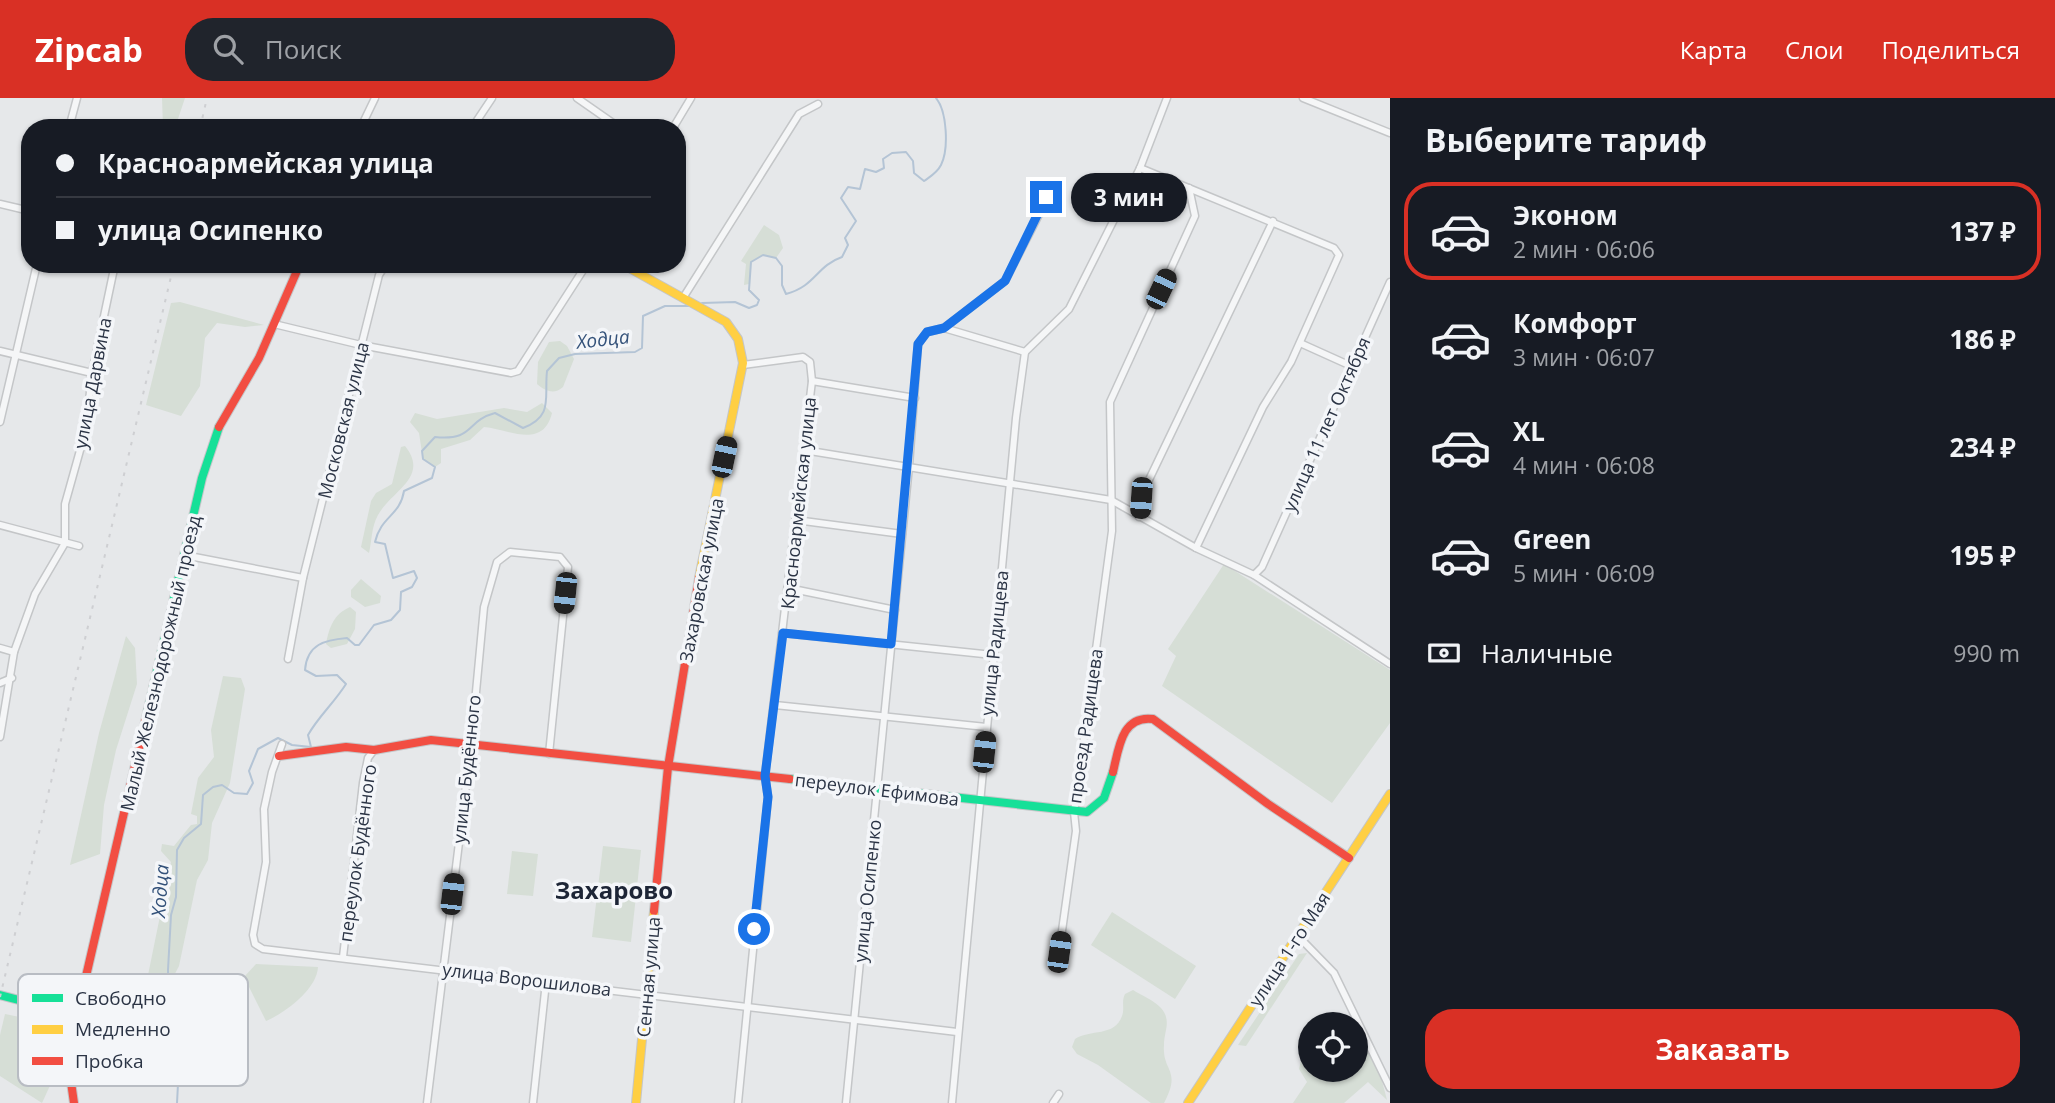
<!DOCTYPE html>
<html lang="ru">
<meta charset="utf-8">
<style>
body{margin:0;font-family:"Open Sans",sans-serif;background:#20242c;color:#f1f3f6;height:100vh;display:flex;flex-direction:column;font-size:26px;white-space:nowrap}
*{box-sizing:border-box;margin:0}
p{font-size:23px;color:#9ea1a6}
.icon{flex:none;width:38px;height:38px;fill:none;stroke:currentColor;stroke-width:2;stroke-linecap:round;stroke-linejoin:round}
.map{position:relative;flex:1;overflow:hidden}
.side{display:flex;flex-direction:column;background:#171b24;width:665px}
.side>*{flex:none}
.banner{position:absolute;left:21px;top:21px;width:665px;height:154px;border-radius:28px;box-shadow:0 2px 5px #0004;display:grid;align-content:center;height:154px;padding:0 35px;background:#171b24}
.tools{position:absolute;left:1298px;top:914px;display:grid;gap:14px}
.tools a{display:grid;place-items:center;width:70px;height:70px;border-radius:50%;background:#171b24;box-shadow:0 2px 5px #0004;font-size:35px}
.end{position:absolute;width:32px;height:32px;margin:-16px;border:9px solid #1a73e8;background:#fff;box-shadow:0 0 0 4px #fff}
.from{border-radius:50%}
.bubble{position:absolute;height:49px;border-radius:24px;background:#171b24;box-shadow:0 2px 5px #0004;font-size:23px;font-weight:700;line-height:49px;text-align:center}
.car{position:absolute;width:21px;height:42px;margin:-21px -10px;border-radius:9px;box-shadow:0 0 5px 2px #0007;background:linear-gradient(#222 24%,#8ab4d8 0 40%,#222 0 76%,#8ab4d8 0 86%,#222 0)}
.banner b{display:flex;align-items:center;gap:24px;height:66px;font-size:26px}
.banner b+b{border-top:2px solid #363941}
.banner i{width:18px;height:18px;background:#f1f3f6}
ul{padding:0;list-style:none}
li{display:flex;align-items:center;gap:21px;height:98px;margin:0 14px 10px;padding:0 21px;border:4px solid transparent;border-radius:28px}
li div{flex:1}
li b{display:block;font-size:26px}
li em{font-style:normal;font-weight:700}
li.active{border-color:#d93025}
li>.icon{width:63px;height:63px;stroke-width:1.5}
h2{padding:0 35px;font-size:32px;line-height:84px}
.pay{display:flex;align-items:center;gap:18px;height:77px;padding:0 35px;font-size:26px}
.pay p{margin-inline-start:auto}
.primary-button{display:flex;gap:14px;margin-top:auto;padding:14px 35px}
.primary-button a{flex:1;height:80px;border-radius:28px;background:#d93025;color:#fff;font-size:28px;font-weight:700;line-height:80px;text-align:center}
header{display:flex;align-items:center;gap:42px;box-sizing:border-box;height:98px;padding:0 35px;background:#d93025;color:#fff}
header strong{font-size:33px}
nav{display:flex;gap:38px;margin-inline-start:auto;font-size:24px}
.search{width:490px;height:63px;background:#20242c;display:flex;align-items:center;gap:18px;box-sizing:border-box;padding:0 24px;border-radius:28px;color:#9ea1a6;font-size:26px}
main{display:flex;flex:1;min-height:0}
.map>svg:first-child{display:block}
.green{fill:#d6ded6}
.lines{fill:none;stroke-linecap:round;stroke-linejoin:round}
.stream{stroke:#b4c4d5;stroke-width:2}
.street-casing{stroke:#c4c6c8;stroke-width:9}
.fast-casing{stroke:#c4c6c8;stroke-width:10}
.slow-casing{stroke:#c4c6c8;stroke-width:10}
.jam-casing{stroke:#c4c6c8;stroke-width:10}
.street{stroke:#f5f6f7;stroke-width:6}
.fast{stroke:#16e098;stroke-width:8}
.slow{stroke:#ffcf43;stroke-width:8}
.jam{stroke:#f24e42;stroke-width:8}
.rail{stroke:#cecfd2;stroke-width:2;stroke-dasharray:3.5 7;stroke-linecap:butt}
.route{stroke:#1a73e8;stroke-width:9}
.labels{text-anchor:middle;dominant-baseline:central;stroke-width:7;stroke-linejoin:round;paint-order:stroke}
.street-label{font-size:18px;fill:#2b3445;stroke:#f4f6f9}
.water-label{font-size:19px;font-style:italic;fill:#34527a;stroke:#f4f6f9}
.district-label{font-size:24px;font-weight:bold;fill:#1d2536;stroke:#f4f6f9}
.key{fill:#f4f6f9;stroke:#b8bcc3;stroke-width:2}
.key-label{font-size:19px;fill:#2b3445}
</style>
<header>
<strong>Zipcab</strong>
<div class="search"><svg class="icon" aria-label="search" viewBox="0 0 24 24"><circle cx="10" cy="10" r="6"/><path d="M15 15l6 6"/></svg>Поиск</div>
<nav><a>Карта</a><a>Слои</a><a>Поделиться</a></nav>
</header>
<main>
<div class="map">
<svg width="1390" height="1005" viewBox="0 0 1390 1005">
<rect width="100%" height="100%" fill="#e6e8ea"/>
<!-- green -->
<g class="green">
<path d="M162,0H185L175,30H163Z"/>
<path d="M764,127L779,137L783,150L776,160L763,157L751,164L749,186L744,187L746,166L741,163Z"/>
<path d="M180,204L264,227L245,229L217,225L205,240L200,288L181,318L146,307L171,205Z"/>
<path d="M560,243L567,248L574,261L563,289C554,297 545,293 537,286L538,264L549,244Z"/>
<path d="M542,305L552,315C543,352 508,331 484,329L470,342L441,351V365L435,369L423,361L419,335L410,324L415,315L437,321L504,310L527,314Z"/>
<path d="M405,348C430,379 392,392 378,417C371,430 372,443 369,455L361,449L371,403L376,395L392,386L401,349Z"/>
<path d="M1224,466L1390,572V625L1332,705L1162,588L1176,558L1168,551Z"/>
<path d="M361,481L381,498L380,505L365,509L351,499V492Z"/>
<path d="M350,509L356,514L355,531L347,546L331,550L326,546C329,529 334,516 350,509Z"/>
<path d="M126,538L135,550L137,586L116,652L104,707L100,756L70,767L99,635Z"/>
<path d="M223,578L241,580L245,591L230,685L212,725L208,762L197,782L179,868L169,887L147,882L171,764L161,753L162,746L174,748L191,727L197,726V718L191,716L198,680L214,659L211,632Z"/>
<path d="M603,748L641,752L631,844L592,839Z"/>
<path d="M512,753L538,756L533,798L507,796Z"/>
<path d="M1112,814L1196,868L1175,901L1091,847Z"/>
<path d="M1307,855L1246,948L1238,947L1299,856Z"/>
<path d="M256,866L318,869C317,891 285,915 266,923L244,879Z"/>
<path d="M1133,892C1141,897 1155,903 1161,910C1172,923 1164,933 1164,947C1162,974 1182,971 1164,1005H1151L1098,967L1077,956L1072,949L1075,941C1090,931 1115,939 1122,918C1125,910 1121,904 1125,896Z"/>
<path d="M5,916L54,926L53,981L42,1005L0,978V937Z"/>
<path d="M1356,927L1382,983L1387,1002L1368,984L1344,1005H1293L1307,984L1299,971L1301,962L1311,955V971H1356Z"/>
</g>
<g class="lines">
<!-- stream -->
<g class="stream">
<path d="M702,205L735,204L749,210L757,207L759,202L749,192L751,164L763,157L776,160L782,168V187L786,196C816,188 816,168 842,159L848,147L845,140L856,123L841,100L848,89L860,91L865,71L876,74L884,70L883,61L892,55L906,54L913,63L914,75L924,83C931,78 937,75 941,67C949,51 947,13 936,0"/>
<path d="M177,1005L178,986L167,969H162L140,984L133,979C133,965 141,951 152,942L160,945L167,942L169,935L168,872L171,817L176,799L177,752L184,740L201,726L203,697L213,689L222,687L234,695L247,696L253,685L249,673L258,651L278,640L292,647L311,649L308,637C318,619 334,605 346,586L337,577L316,578L305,572C307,546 325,542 347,540L355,547H359L374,527L391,522L400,512L401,494L412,489L417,480L414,473L393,480L385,446L375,444C381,418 400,418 404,393L432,380L435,369L423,361L422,353L435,339C475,343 465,323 495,315L523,330C554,318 544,300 547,273L559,260L575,256L635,254L642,250L643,218L665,208H689"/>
</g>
<!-- street casing -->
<g class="street-casing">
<g id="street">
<path d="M577,0L620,30"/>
<path d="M1303,0L1390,35"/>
<path d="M362,27L375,0"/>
<path d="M69,30L77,0"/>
<path d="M472,30L492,0"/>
<path d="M673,30L691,0"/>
<path d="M1140,70L1334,150L1339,157L1291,264L1263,309L1196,450"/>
<path d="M0,106L30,113"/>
<path d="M683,200L799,16L818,6"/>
<path d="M274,226L361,247L511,275L518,273L587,166"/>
<path d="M944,230L1025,254"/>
<path d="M1300,245L1351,268"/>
<path d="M0,253L92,275"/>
<path d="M1025,254L1069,211L1140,70L1167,0"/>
<path d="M812,283L915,300"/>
<path d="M0,324L37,166"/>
<path d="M804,352L1111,402L1196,450L1254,477L1390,566"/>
<path d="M1139,419L1141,400L1146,388L1273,123"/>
<path d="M796,422L902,436"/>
<path d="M0,427L79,448"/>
<path d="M184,457L303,480"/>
<path d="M1254,477L1262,469L1390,184"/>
<path d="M788,490L895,512"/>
<path d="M783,535L993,557"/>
<path d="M0,550L14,554"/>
<path d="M288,561L303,480L379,177L386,166"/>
<path d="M0,585L12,580"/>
<path d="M775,607L986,629"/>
<path d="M0,639L14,554L35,496L65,445V406L86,331L92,275L115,166"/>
<path d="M282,646L272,674L264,711L266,764L253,837L255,846L263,851L957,934"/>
<path d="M1298,838L1334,875L1390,990"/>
<path d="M1059,854L1076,733L1074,714L1112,433L1110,304L1195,118L1189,90"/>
<path d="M343,859L363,685L368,660L374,652"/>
<path d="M427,1005L471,647L484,509L497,464L510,454L560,459L568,469L549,656"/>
<path d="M533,1005L546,884"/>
<path d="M738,1005L768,699L765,678L812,283L810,264L803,259L743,267"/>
<path d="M846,1005L909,368L918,246L927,234L944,230L1005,183L1050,95"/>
<path d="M952,1005L1016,320L1025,254"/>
<path d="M1053,1005L1059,996"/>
</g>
</g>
<!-- fast casing -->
<g class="fast-casing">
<g id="fast">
<path d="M146,620L202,380L219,329"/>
<path d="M790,681L1087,714L1104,700L1113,674"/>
<path d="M0,897L77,917"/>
</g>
</g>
<!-- slow casing -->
<g class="slow-casing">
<g id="slow">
<path d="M361,30L362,27L367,30"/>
<path d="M622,166L726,224L738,241L743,265L699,480"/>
<path d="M636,1005L654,813"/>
<path d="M1188,1005L1390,696"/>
</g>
</g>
<!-- jam casing -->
<g class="jam-casing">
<g id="jam">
<path d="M219,329L259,260L300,166"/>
<path d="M279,658L346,649L374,652L431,642L790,681"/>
<path d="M1113,674C1119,649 1122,617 1153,621L1268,706L1349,760"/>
<path d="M654,813L668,669L699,480"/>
<path d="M74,1005L70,977L77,917L146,620"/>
</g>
</g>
<!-- street -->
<use href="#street" class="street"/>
<!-- fast -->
<use href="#fast" class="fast"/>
<!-- slow -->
<use href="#slow" class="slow"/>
<!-- jam -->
<use href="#jam" class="jam"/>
<!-- rail -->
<g class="rail">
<path d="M200,30L207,0"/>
<path d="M0,899L174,166"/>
</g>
</g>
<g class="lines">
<!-- route -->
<path class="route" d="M754,831L768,699L765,678L783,535L891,546L918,246L927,234L944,230L1005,183L1046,99"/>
</g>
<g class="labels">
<!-- street labels -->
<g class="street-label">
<text transform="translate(92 285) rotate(-79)">улица Дарвина</text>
<text transform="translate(343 322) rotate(-76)">Московская улица</text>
<text transform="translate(1326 326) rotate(-66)">улица 11 лет Октября</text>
<text transform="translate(798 405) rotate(-84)">Красноармейская улица</text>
<text transform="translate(701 482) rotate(-79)">Захаровская улица</text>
<text transform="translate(994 545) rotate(-84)">улица Радищева</text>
<text transform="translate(160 565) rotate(-77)">Малый Железнодорожный проезд</text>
<text transform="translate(1085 628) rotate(-82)">проезд Радищева</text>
<text transform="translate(466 671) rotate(-84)">улица Будённого</text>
<text transform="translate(877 691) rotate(7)">переулок Ефимова</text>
<text transform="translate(357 755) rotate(-82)">переулок Будённого</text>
<text transform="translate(867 793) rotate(-84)">улица Осипенко</text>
<text transform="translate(1289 851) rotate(-57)">улица 1-го Мая</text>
<text transform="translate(648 879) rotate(-85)">Сенная улица</text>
<text transform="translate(527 881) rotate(7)">улица Ворошилова</text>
</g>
<!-- water labels -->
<g class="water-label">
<text transform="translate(603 241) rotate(-6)">Ходца</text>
<text transform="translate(160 793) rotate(-86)">Ходца</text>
</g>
<!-- district labels -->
<g class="district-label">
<text x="614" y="791">Захарово</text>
</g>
</g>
<!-- legend -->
<rect x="18" y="876" width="230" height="112" rx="10" class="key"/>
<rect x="32" y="896" width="31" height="8" fill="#16e098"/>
<rect x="32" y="927" width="31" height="9" fill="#ffcf43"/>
<rect x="32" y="959" width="31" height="8" fill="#f24e42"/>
<g class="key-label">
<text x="75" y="907">Свободно</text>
<text x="75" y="938">Медленно</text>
<text x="75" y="970">Пробка</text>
</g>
</svg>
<div class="tools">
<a><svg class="icon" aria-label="locate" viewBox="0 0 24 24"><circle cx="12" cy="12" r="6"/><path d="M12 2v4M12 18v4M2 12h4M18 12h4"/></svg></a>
</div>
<i class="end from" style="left:754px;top:831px"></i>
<i class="end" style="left:1046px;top:99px"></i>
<div class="bubble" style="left:1071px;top:75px;width:116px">3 мин</div>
<i class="car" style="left:1161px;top:191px;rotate:25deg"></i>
<i class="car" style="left:724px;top:359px;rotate:12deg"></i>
<i class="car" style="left:1141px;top:400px;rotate:184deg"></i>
<i class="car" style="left:565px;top:495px;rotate:186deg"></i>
<i class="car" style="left:984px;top:654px;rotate:6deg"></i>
<i class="car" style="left:452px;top:796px;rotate:7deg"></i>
<i class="car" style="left:1059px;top:854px;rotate:8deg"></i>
<div class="banner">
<b><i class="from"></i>Красноармейская улица</b>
<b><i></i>улица Осипенко</b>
</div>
</div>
<section class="side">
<h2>Выберите тариф</h2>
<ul>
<li class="active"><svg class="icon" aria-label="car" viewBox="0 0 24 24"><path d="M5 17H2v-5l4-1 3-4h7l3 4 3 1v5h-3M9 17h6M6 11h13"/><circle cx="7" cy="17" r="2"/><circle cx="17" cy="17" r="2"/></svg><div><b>Эконом</b><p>2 мин · 06:06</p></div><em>137 ₽</em></li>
<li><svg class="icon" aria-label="car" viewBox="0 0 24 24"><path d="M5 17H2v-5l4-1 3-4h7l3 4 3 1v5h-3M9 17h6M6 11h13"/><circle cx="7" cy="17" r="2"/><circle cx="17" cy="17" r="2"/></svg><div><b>Комфорт</b><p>3 мин · 06:07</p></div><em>186 ₽</em></li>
<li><svg class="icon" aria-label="car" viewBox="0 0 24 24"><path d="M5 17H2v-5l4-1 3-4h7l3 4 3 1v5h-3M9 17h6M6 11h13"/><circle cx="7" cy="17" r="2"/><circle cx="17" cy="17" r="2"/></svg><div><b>XL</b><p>4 мин · 06:08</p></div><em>234 ₽</em></li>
<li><svg class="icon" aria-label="car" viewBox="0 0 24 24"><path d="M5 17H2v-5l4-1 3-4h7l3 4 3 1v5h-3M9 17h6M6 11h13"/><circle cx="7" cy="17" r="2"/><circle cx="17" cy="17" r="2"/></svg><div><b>Green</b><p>5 мин · 06:09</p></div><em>195 ₽</em></li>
</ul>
<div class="pay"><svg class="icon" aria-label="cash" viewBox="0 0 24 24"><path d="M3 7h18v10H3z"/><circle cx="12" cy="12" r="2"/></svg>Наличные<p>990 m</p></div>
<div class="primary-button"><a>Заказать</a></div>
</section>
</main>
